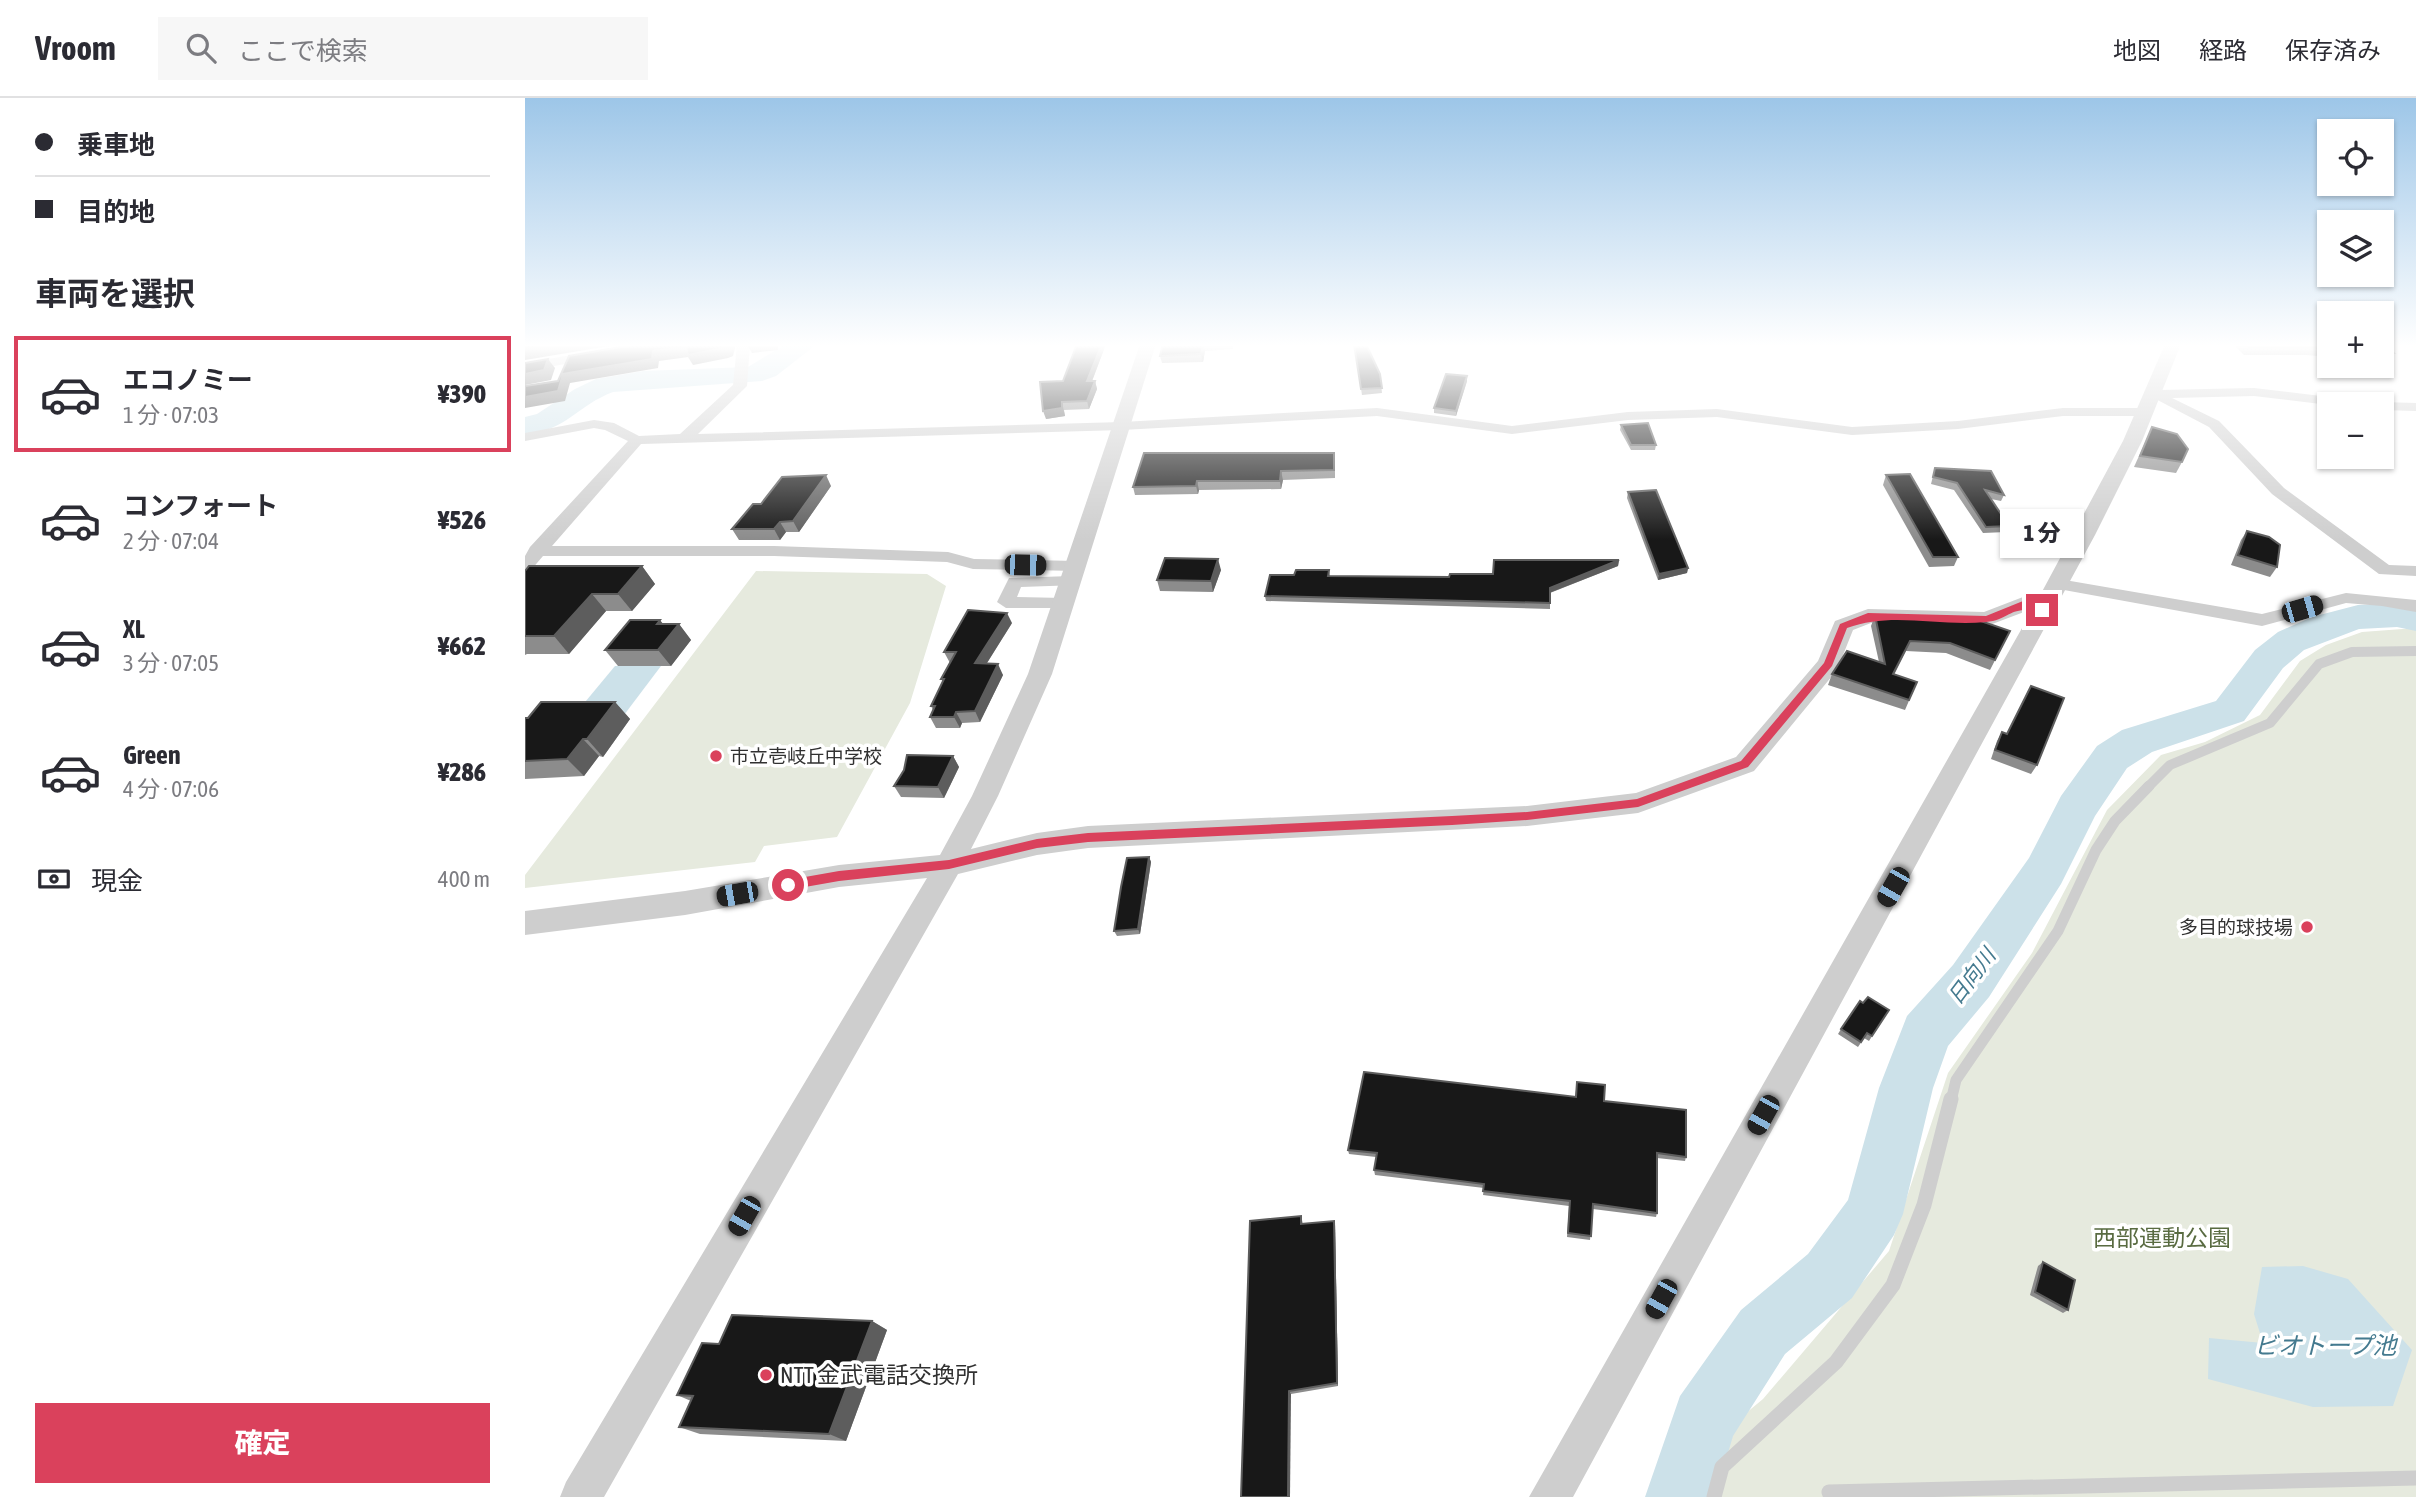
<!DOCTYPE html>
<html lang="ja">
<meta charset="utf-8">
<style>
body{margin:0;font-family:"Asap Condensed","Noto Sans JP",sans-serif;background:#f7f7f7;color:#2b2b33;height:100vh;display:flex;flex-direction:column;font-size:26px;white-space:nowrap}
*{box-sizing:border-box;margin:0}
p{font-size:23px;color:#7c7c81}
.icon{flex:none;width:38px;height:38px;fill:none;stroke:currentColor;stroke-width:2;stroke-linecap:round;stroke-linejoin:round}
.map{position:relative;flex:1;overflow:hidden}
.drawer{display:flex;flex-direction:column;background:#fff;width:525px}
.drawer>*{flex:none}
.banner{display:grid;align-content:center;height:154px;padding:0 35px;background:#fff}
.buttons{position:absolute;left:1792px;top:21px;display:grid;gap:14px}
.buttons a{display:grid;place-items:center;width:77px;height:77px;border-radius:0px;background:#fff;box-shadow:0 2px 5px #0004;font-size:35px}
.end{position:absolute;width:32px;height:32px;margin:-16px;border:9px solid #da415c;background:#fff;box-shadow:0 0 0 4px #fff}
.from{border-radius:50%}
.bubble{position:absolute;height:49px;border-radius:0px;background:#fff;box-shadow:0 2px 5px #0004;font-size:23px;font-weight:800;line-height:49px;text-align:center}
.car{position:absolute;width:21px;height:42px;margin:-21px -10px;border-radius:9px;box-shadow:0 0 5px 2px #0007;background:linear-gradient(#222 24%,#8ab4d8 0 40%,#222 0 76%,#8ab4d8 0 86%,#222 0)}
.banner b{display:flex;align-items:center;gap:24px;height:66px;font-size:26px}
.banner b+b{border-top:2px solid #e1e1e2}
.banner i{width:18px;height:18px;background:#2b2b33}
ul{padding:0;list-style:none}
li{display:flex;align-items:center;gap:21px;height:116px;margin:0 14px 10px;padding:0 21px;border:4px solid transparent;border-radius:0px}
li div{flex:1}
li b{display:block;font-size:26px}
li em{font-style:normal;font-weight:800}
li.current{border-color:#da415c}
li>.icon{width:63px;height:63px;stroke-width:1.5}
h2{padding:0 35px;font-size:32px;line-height:84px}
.pay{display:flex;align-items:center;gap:18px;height:77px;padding:0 35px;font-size:26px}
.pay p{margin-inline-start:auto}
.button{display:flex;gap:14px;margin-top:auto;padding:14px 35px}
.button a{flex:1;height:80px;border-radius:0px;background:#da415c;color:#fff;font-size:28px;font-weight:800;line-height:80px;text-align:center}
header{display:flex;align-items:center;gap:42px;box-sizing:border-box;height:98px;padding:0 35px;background:#fff;border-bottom:2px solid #e1e1e2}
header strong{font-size:33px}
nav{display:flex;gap:38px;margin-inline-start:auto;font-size:24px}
.search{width:490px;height:63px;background:#f7f7f7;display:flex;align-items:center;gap:18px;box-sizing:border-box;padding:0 24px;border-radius:0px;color:#7c7c81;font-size:26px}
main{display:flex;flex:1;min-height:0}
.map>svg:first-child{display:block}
.green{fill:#e6eade}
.water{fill:#cce1e9}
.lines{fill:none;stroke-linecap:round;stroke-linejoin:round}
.river{fill:#cce1e9;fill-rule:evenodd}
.service-far2{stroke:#cecece;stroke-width:10}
.service-far1{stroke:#cecece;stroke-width:11}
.service{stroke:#cecece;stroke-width:15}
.minor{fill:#cecece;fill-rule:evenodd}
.tertiary{fill:#cecece;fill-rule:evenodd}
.wall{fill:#8c8c8c}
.shaded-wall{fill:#5d5d5d}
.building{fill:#181818;stroke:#5d5d5d;stroke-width:2}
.route{fill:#da415c}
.poi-dot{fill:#da415c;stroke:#fff;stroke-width:2.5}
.labels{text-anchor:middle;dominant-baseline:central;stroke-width:7;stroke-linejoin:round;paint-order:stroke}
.poi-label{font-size:19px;fill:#313131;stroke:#fff;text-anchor:start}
.water-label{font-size:21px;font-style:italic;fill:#447a8f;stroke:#fff}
.near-park-label{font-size:23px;fill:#596b41;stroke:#fff}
.near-poi-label{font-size:23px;fill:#313131;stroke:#fff;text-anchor:start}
.near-water-label{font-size:24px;font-style:italic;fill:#447a8f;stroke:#fff}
</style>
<header>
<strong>Vroom</strong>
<div class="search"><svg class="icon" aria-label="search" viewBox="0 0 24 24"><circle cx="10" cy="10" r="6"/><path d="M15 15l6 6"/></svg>ここで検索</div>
<nav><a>地図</a><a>経路</a><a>保存済み</a></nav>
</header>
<main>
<section class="drawer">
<div class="banner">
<b><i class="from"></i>乗車地</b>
<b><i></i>目的地</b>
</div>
<h2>車両を選択</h2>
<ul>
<li class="current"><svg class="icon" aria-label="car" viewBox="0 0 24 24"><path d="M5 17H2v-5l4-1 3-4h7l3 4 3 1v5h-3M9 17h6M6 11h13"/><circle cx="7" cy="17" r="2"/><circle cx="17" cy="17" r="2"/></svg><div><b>エコノミー</b><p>1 分 · 07:03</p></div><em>¥390</em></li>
<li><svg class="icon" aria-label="car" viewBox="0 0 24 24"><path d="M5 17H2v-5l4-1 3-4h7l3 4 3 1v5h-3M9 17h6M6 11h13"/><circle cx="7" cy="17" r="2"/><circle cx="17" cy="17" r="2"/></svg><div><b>コンフォート</b><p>2 分 · 07:04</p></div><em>¥526</em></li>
<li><svg class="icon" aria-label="car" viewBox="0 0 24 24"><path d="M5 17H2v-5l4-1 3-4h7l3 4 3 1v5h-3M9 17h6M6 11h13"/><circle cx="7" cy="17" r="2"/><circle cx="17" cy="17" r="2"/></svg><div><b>XL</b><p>3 分 · 07:05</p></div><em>¥662</em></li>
<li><svg class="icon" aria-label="car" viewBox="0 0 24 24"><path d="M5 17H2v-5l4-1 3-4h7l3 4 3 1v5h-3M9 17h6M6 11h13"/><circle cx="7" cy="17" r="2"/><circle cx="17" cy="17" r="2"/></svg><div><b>Green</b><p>4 分 · 07:06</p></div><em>¥286</em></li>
</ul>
<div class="pay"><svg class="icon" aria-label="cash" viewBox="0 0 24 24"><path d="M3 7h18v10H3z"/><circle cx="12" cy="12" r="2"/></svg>現金<p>400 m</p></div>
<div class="button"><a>確定</a></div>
</section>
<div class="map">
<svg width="1891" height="1399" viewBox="0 0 1891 1399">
<rect width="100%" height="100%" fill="#fff"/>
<!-- green -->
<g class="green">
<path d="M231,473L402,476L421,488L385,605L312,739L239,748L230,764L0,790V777Z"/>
<path d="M1891,530V1399H1177L1179,1385L1203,1330L1238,1301L1364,1153L1423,975L1507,855L1582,712L1636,657L1680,644L1735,617L1775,563L1801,547L1837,534Z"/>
</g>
<!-- water -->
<g class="water">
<path d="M90,568H136L96,621H46Z"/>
<path d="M1778,1168L1823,1181L1887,1252L1868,1308L1788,1309L1683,1281L1684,1240L1738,1245L1729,1216L1737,1169Z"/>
</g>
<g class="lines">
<!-- river -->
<g class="river">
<path d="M261,246H292L251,278L237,283L88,294C53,307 42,332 0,337V319L12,316L50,291L71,281L118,273L223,269Z"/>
<path d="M1872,505L1891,509V533L1872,529L1834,531L1779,552L1758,570L1719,623L1627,654L1602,670L1570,718L1536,786L1464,899L1423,948L1408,990L1378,1116L1369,1137L1327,1200L1260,1256L1208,1338L1190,1399H1120L1155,1298L1216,1212L1283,1156L1323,1102L1354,990L1382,918L1428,867L1504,760L1536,698L1572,648L1597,632L1691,603L1730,552L1753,534L1787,519L1833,507Z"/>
</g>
<!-- service-far2 -->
<path class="service-far2" d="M1622,690L1645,667L1745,625L1794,566L1827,554L1891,553"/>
<!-- service-far1 -->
<path class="service-far1" d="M1426,1003L1431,982L1533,833L1571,752L1590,723L1624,688"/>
<!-- service -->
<g class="service">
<path d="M1189,1399L1197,1369L1311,1264L1368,1187L1399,1107L1426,1001"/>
<path d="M1306,1399L1304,1394L1891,1380"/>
</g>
<!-- minor -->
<g class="minor">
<path d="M212,246H225L222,288L173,336L597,324L852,310L987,328L1103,314L1192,311L1327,329L1433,323L1538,310H1621L1628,314L1621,318H1538L1433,331L1327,337L1192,319L1103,322L987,336L852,318L597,332L116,346L27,448H249L423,454L449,461L552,463L560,468L552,473L448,471L422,464L249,458H18L6,472L0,473V458L5,449L103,343L80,332L69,330L0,343V335L69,322L89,325L114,338L155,336L208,287Z"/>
<path d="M70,253L75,254V260L0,273V265Z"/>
<path d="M1729,290L1829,302L1836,306L1804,307L1729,298L1647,300L1694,323L1759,390L1864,467L1891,468V478L1854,476L1747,396L1684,329L1623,297L1635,292Z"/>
<path d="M1857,304L1891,305V313L1857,312V306H1851Z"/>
<path d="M547,478L556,483L553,487L496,489L492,499L539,500L548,506L545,510H481L472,504L484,480Z"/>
<path d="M1534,481L1737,516L1821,495L1891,502V514L1857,508L1821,505L1737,528L1528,490L1525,486Z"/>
</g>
<!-- tertiary -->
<path class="tertiary" d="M615,246H631L527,576L473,698L446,751L512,735L563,728L1002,708L1111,695L1211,659L1293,563L1310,523L1343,511L1459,514L1498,499L1512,503L1598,343L1640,246H1656L1617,343L1570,437L1048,1399H1004L1505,516L1499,514L1462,528L1346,525L1328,532L1312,572L1229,673L1113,715L1002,728L563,750L512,757L433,776L79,1399H35L41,1384L402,780L314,789L160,817L0,837V813L160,793L314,767L415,757L447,698L503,576Z"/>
</g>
<!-- wall -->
<g class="wall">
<path d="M552,246H581L567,283H570L572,291L564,311L539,312L540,318L521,321L538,283Z"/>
<path d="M638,246H707L708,251L680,253L678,264L637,265L635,258Z"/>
<path d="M829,246L855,276L857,295L837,297Z"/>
<path d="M1708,246H1804V259L1781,257H1719Z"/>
<path d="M1857,246L1869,255L1864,264L1857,263Z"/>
<path d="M942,278V283L931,318L909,315V310Z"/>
<path d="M1096,327L1131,347L1130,352H1106L1095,332Z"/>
<path d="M1627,329L1657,364L1651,375L1609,369Z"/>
<path d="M810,363V380L758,382L756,391L674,392L673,396L610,397L608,389Z"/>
<path d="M1410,370L1479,397L1476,403L1466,401L1484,428L1481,434L1458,435L1429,392L1406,386Z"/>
<path d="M1361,377L1433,459L1429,468L1404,469L1358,387Z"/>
<path d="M306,388L274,434H261L255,442H214L207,431L236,406Z"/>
<path d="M1103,394L1163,470L1162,475L1133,482L1102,400Z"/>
<path d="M1722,433L1752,469L1745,479L1706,467L1716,442Z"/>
<path d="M1094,462L1093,468L1025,495V511L741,503L740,498L769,477L804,472L805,478L924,479L968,476Z"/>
<path d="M117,468L130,486L107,513H81L44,556H2L0,557V473Z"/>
<path d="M696,472L688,494L635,493L632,482Z"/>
<path d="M1350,517L1485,533L1465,572L1421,555L1381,553L1369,577L1392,584L1380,612L1303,587L1307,576L1354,564L1346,528Z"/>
<path d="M487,525L462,565L478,577L455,624L437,625L435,630H411L405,619L408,612L406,608L418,584L416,581L425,565L419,554Z"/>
<path d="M138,526H154L166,542L146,568H93L80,552Z"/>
<path d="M1506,588L1512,667L1506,676L1466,661L1472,643L1477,634L1482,636Z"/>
<path d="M90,604L105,621L78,659L74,658L59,678L0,681V620Z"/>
<path d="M428,658L434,669L419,700L376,699L369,688Z"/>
<path d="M624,759L626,764L615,836L592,838L589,833Z"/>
<path d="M1338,905L1364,912L1344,943L1339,940L1333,949L1313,936L1316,931Z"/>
<path d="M1052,984L1161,1059L1160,1063L1132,1060V1115L1131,1119L1068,1111L1065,1142L1042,1139L1044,1108L958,1097L959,1090L850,1077L849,1072L851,1059L824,1056L823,1052L1050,999Z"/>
<path d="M778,1122V1126H810L813,1288L766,1296L716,1399Z"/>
<path d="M1518,1164L1543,1212L1538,1215L1505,1197L1513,1168Z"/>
<path d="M347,1223L362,1232L321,1343L175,1336L154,1329L166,1303L152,1297L194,1246Z"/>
</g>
<!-- shaded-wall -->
<g class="shaded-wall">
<path d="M32,246H96L0,262V251Z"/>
<path d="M211,246L208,258L203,260L168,267L163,259L134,263L133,270L45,285L40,303L0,310V299L33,293L38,276L128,253L161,249Z"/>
<path d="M222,246H258L253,247V252L227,255Z"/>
<path d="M577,246H581L564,291L562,283Z"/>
<path d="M678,246L680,253L678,264L676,256Z"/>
<path d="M23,261L30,270L26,282L0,287V276Z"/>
<path d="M942,278V283L931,318V313Z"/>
<path d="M570,283L572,291L564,311L562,303Z"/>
<path d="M537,304L540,318L521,321L518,313Z"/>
<path d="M756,373L758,382L756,391L755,383Z"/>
<path d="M301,377L306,388L274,434L268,423Z"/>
<path d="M672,383L674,392L673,396L671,388Z"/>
<path d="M255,424L261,434L255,442L249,431Z"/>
<path d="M693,461L696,472L688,494L686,483Z"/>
<path d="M1094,462L1093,468L1024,495L1025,490Z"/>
<path d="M117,468L130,486L107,513L93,496Z"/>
<path d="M1163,470L1162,475L1133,482L1134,476Z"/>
<path d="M67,496L81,513L44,556L29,538Z"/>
<path d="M482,515L487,525L455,576L450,565Z"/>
<path d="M135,522L146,536L154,526L166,542L146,568L133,552L132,526Z"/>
<path d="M473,566L478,577L455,624L450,613Z"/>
<path d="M90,604L105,621L78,659L62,641Z"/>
<path d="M431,614L437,625L435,630L429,619Z"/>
<path d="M58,641L74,658L59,678L42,661Z"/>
<path d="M428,658L434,669L419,700L413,689Z"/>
<path d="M624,759L626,764L615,836L613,831Z"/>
<path d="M809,1123L810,1126L813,1288L812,1285Z"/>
<path d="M347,1223L362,1232L321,1343L304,1336Z"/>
<path d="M764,1293L766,1296L765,1399H763Z"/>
</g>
<!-- building -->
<g class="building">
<path d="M0,246H32L0,251Z"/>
<path d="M113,246H203V248L198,250L163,257L161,249L128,253L127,261L38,276L33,293L0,299V288L33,283L44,258Z"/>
<path d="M552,246H577L562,283H570L562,303L537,304V310L518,313L515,284L538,283Z"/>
<path d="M638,246H678L676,256L635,258Z"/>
<path d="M829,246H841L855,276L857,290L836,291Z"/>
<path d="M1721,246H1804V251L1786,249H1724Z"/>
<path d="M1857,246H1860L1869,255H1857Z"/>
<path d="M23,261L19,272L0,276V265Z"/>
<path d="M921,276L942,278L931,313L909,310Z"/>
<path d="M1123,325L1131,347H1106L1096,327Z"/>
<path d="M1627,329L1652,336L1663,351L1657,364L1615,358Z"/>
<path d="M619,355H809V372L756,373L755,383H672L671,388L608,389Z"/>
<path d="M1410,370L1466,373L1479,397L1460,392L1484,428L1461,429L1432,385L1408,379Z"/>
<path d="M1385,376L1433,459H1408L1361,377Z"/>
<path d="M301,377L268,423L255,424L249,431H207L228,406H236L257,379Z"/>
<path d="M1131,392L1163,470L1134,476L1103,394Z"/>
<path d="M1722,433L1744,439L1755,447L1752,469L1713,457Z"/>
<path d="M640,460L693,461L686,483L632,482Z"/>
<path d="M969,462H1094L1025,490V505L740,498L745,477H769L771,472H804L803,478L924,479L925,476H968Z"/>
<path d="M4,468H117L93,496H67L29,538H0V473Z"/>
<path d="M443,512L482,515L450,565L473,566L450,613L431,614L429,619H405L410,608H406L419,581H416L431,554H419Z"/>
<path d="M1350,517L1447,520L1485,533L1470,562L1425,545L1385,543L1368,576L1392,584L1384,602L1307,576L1322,553L1360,566Z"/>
<path d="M105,522H135L132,526H154L133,552H80Z"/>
<path d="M1506,588L1539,600L1512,667L1470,652L1477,634L1482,636Z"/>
<path d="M16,604H90L62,641H58L42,661L0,663V620H3Z"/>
<path d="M382,657L428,658L413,689L369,688L379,672Z"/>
<path d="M624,759L613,831L589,833L596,789L602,760Z"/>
<path d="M1343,899L1364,912L1347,938L1342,935L1336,944L1316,931L1335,903L1338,905Z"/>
<path d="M839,974L1051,999L1052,984L1080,987L1079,1003L1161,1012V1059L1132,1055V1115L1068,1106L1066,1138L1043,1135L1045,1103L958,1093L959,1086L849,1072L852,1055L823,1052Z"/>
<path d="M776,1118V1126L809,1123L812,1285L764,1293L763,1399H716L725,1123Z"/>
<path d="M1518,1164L1550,1182L1543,1212L1510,1194Z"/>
<path d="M207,1217L347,1223L304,1336L154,1329L168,1298L152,1297L177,1245L194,1246Z"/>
</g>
<!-- sky -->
<linearGradient id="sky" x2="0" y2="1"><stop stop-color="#9dc6e8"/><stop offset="0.56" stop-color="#fff"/><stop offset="1" stop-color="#fff" stop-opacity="0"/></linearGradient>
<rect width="1891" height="442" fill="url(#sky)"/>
<!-- route -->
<path class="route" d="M1498,503L1522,512L1517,515C1483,506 1488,521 1461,524C1414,529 1367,513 1322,530L1307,568L1223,669L1113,709L1002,722L927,727L563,744L512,750L424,771L314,783L263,792L257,787L263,782L314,773L424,762L512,741L563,735L927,718L1002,714L1112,701L1216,663L1299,565L1315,526L1343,515L1461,518Z"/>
<!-- markers -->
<g class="poi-dot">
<circle cx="191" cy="658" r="7"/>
<circle cx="1782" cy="829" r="7"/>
<circle cx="241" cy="1277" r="7"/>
</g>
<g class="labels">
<!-- poi labels -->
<g class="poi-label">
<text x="205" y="658">市立壱岐丘中学校</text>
<text x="1768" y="829" text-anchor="end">多目的球技場</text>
</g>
<!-- water labels -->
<g class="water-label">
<text transform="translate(1446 878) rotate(-53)">日向川</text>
</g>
<!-- near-park labels -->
<g class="near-park-label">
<text x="1637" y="1140">西部運動公園</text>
</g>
<!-- near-poi labels -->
<g class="near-poi-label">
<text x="255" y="1277">NTT 金武電話交換所</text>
</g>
<!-- near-water labels -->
<g class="near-water-label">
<text x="1800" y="1247">ビオトープ池</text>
</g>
</g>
</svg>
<div class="buttons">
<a><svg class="icon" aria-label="locate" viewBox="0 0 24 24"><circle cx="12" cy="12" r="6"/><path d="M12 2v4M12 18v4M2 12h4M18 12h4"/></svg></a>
<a><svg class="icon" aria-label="layers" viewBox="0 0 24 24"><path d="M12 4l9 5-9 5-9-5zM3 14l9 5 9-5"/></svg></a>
<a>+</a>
<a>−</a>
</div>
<i class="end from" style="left:263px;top:787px"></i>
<i class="end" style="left:1517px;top:512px"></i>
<div class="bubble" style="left:1475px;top:411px;width:84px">1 分</div>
<i class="car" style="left:500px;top:467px;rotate:91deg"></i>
<i class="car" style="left:1777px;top:511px;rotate:74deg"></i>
<i class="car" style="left:1368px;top:789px;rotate:210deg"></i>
<i class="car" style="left:212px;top:796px;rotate:260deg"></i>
<i class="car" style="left:1238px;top:1017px;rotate:209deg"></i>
<i class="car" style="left:219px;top:1118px;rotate:210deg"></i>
<i class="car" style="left:1136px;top:1201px;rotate:209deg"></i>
</div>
</main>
